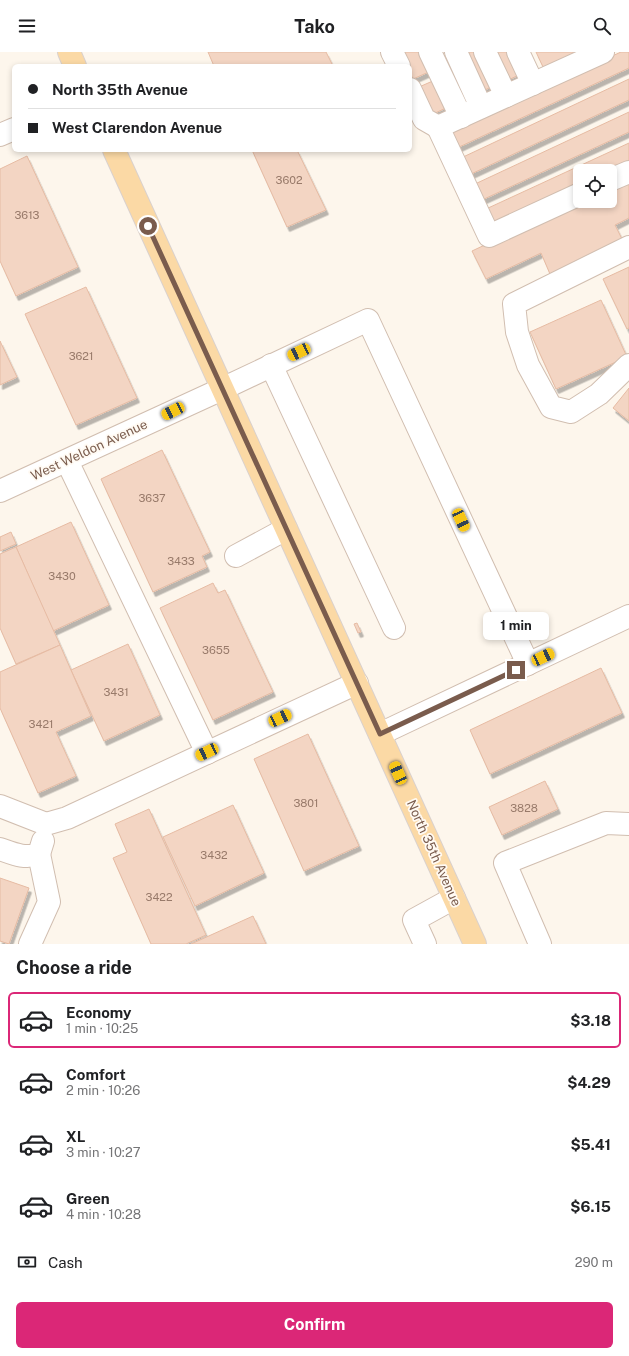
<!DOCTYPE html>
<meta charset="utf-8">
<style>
body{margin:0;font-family:"Public Sans",sans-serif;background:#f6f6f6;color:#202124;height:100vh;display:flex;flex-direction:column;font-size:15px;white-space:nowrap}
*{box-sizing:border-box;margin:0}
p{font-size:13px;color:#757577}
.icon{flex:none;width:22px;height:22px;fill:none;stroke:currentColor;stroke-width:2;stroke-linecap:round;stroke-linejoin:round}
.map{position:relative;height:892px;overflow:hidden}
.panel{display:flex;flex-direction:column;background:#fff;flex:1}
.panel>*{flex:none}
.top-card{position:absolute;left:12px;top:12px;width:400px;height:88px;border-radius:6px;box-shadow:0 2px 6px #0003;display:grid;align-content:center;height:88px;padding:0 16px;background:#fff}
.controls{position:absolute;left:573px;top:112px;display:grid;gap:8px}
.controls a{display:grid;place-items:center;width:44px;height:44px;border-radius:6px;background:#fff;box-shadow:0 2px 6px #0003;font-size:20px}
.end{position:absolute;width:18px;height:18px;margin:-9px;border:5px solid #7a5c4d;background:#fff;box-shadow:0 0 0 2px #fff}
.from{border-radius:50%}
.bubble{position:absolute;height:28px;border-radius:6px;background:#fff;box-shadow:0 2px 6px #0003;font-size:13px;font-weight:700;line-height:28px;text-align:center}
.car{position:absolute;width:12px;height:24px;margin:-12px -6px;border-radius:5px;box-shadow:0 0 3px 1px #0007;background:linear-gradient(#f5c518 24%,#345 0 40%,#f5c518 0 76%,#345 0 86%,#f5c518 0)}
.top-card b{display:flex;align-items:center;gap:14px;height:38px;font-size:15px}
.top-card b+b{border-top:1px solid #e0e0e0}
.top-card i{width:10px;height:10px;background:#202124}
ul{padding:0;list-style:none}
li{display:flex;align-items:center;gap:12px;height:56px;margin:0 8px 6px;padding:0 8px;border:2px solid transparent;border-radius:6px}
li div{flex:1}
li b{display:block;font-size:15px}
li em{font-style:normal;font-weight:700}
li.current{border-color:#db2777}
li>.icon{width:36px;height:36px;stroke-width:1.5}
h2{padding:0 16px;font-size:18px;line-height:48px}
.pay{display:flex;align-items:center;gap:10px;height:44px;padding:0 16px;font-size:15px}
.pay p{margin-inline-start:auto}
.button{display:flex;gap:8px;margin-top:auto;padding:8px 16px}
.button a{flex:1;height:46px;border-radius:6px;background:#db2777;color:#fff;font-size:16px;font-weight:700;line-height:46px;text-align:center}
header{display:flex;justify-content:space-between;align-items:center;height:52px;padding:0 16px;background:#fff;font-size:18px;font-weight:700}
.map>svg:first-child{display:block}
.building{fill:#f3d5c3;stroke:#e6bba3;filter:url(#shadow)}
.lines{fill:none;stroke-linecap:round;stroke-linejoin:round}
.minor-casing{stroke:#d1beb0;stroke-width:24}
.major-casing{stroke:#dad1cd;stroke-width:24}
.minor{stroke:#fff;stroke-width:22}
.major{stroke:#fbd9a5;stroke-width:22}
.route{stroke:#7a5c4d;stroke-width:5}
.labels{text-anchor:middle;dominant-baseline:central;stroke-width:3.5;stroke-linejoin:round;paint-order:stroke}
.number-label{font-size:11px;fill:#987a6a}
.street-label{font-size:13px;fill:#7a5c4d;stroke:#fffaf3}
</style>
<header><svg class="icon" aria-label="menu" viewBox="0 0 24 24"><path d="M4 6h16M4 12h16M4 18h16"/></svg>Tako<svg class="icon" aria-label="search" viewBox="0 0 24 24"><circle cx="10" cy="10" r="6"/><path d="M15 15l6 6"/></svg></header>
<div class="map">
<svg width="629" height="892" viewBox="0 0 629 892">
<defs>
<filter id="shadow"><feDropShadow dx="2.5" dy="4.5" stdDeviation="0" flood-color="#0004"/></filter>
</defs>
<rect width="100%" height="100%" fill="#fdf6ec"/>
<!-- building -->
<g class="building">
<path d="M208,0H326L333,14H214Z"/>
<path d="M400,0H422L431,19L413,27L410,21V14H407Z"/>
<path d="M462,0H480L495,33L481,40Z"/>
<path d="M490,0H508L519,23L504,30Z"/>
<path d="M536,0H573L574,3L544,17Z"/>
<path d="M621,0H629V16L457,96L449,79Z"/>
<path d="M629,27V48L469,123L461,106Z"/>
<path d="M435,28L448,55L431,63L419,35Z"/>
<path d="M629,60V80L482,148L475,132Z"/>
<path d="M629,91V111L610,119H580V134L493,174L486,157Z"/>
<path d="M252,98H297L326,158L287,175Z"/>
<path d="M27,104L78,215L16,244L0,209V117Z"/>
<path d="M629,124V166L615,173L622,187L550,222L541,201L486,227L472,199L580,148V149H610V133Z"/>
<path d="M629,215V276L627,277L603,227Z"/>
<path d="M86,235L137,346L76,373L25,262Z"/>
<path d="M601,248L627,305L556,337L530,280Z"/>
<path d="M0,289L17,325L0,333Z"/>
<path d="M629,336V369L613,356Z"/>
<path d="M162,398L210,500L202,504L207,515L153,540L101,427Z"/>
<path d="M71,470L109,553L53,579L16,495Z"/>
<path d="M11,480L16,492L0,499V485Z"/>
<path d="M16,495L60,593L16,612L0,576V502Z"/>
<path d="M213,531L218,541L225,538L273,640L213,668L160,556Z"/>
<path d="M357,571L361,580L358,581L354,572Z"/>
<path d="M128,592L160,663L104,689L71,618Z"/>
<path d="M60,593L91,664L56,680L76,724L38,741L0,656V620Z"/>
<path d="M601,616L622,661L490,722L470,678Z"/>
<path d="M308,682L359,794L304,819L254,707Z"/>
<path d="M545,729L558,757L502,783L489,755Z"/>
<path d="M233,753L264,821L195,854L163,785Z"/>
<path d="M149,757L206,883L186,892H151L113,806L127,800L115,772Z"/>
<path d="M0,826L29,836L9,892L0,889Z"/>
<path d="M253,864L266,892H191Z"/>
</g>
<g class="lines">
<!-- minor casing -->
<g class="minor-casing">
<g id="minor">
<path d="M392,0L399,14"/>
<path d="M430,0L461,65"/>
<path d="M456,0L481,55"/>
<path d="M485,0L506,44"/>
<path d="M518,0L533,32"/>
<path d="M410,37L424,67L438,75"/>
<path d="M0,83L14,77"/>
<path d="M610,128L629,120"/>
<path d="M580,142L489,184L438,75L603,0"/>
<path d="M629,195L514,252L517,280L528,313L551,355L571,360L599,342L629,313"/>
<path d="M271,313L394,576"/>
<path d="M67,409L207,701"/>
<path d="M0,439L222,337L368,268L528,612"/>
<path d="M236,504L286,477"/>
<path d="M380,682L629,564"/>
<path d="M0,754L46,772"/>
<path d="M46,772L67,766L357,631"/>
<path d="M0,797C14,802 25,807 39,802L43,789"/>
<path d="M30,892L49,850L39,802"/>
<path d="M425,892L414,868L454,846"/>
<path d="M540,892L505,811L606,771L629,772"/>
</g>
</g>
<!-- major casing -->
<g class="major-casing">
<g id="major">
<path d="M69,0L75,14"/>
<path d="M114,98L475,892"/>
</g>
</g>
<!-- minor -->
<use href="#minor" class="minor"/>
<!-- major -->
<use href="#major" class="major"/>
</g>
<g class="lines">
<!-- route -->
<path class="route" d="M148,174L380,682L516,618"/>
</g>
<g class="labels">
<!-- number labels -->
<g class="number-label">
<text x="289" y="128">3602</text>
<text x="27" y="163">3613</text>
<text x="81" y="304">3621</text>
<text x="152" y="446">3637</text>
<text x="181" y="509">3433</text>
<text x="62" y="524">3430</text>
<text x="216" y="598">3655</text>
<text x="116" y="640">3431</text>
<text x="41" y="672">3421</text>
<text x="306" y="751">3801</text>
<text x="524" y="756">3828</text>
<text x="214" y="803">3432</text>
<text x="159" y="845">3422</text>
</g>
<!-- street labels -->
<g class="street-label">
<text transform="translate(89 398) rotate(-25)">West Weldon Avenue</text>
<text transform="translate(434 801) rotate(66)">North 35th Avenue</text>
</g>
</g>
</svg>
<div class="controls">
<a><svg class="icon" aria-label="locate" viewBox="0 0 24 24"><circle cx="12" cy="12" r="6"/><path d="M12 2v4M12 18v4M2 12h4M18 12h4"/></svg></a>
</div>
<i class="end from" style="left:148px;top:174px"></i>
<i class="end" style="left:516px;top:618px"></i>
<div class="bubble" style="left:483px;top:560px;width:66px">1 min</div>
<i class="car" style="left:299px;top:300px;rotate:245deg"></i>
<i class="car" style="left:173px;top:359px;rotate:244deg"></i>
<i class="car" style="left:461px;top:468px;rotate:155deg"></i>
<i class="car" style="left:543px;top:605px;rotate:65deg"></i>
<i class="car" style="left:280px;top:666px;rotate:65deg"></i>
<i class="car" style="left:207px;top:700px;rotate:245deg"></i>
<i class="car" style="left:398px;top:721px;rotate:336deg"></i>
<div class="top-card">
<b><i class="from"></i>North 35th Avenue</b>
<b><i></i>West Clarendon Avenue</b>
</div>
</div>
<section class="panel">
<h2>Choose a ride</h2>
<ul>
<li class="current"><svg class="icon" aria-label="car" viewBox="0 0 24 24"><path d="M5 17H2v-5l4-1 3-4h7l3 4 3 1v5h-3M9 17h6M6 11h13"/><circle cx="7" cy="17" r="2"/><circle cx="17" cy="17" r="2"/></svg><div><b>Economy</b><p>1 min · 10:25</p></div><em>$3.18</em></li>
<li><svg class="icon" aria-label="car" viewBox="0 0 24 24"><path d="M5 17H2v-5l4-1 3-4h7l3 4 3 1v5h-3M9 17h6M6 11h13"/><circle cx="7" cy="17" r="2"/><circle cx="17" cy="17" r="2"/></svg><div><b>Comfort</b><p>2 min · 10:26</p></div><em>$4.29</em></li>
<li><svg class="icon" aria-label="car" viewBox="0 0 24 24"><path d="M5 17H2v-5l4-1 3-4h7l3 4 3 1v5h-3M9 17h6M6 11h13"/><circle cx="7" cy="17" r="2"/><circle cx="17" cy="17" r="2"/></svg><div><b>XL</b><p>3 min · 10:27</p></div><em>$5.41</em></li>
<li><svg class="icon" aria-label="car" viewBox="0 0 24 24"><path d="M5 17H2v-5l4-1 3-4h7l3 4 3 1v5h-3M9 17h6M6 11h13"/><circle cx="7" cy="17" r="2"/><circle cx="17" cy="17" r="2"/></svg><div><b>Green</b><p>4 min · 10:28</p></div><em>$6.15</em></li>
</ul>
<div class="pay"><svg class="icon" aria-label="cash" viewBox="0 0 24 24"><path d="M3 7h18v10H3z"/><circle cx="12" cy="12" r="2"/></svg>Cash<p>290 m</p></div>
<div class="button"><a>Confirm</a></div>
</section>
